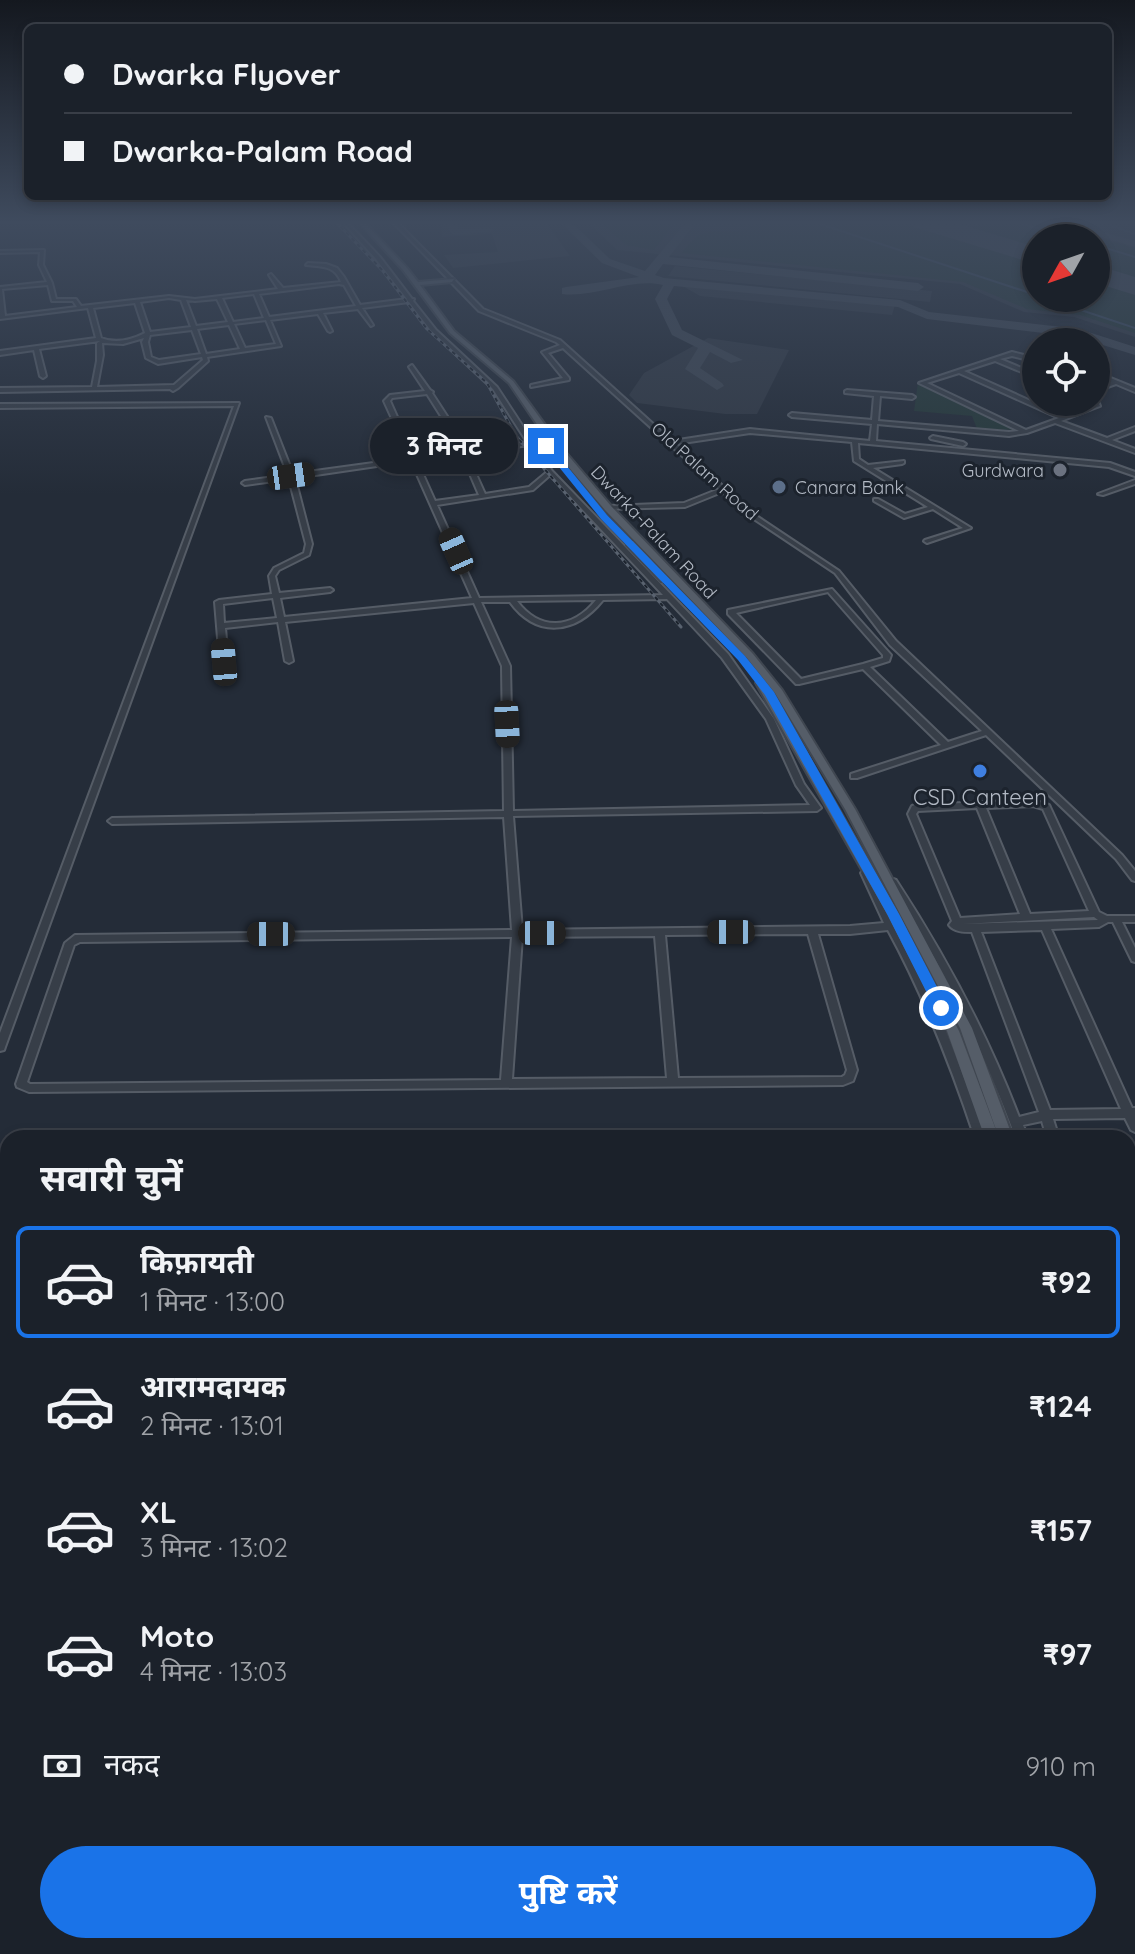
<!DOCTYPE html>
<html lang="hi">
<meta charset="utf-8">
<style>
body{margin:0;font-family:Quicksand,"Noto Sans Devanagari",sans-serif;background:#282e36;color:#f1f3f6;height:100vh;display:flex;flex-direction:column;font-size:30px;white-space:nowrap}
*{box-sizing:border-box;margin:0}
p{font-size:26px;color:#a0a3a8}
.icon{flex:none;width:44px;height:44px;fill:none;stroke:currentColor;stroke-width:2;stroke-linecap:round;stroke-linejoin:round}
.map{position:relative;flex:1;overflow:hidden}
.details{position:absolute;left:0px;top:1130px;width:1136px;height:824px;display:flex;flex-direction:column;background:#1b212a;border-radius:24px 24px 0 0;box-shadow:0 4px 12px #0003,0 0 0 2px #393e47}
.details>*{flex:none}
.hud{position:absolute;left:24px;top:24px;width:1088px;height:176px;border-radius:12px;box-shadow:0 4px 12px #0003,0 0 0 2px #393e47;display:grid;align-content:center;height:176px;padding:0 40px;background:#1b212a}
.needle{width:52px;rotate:230deg}
.buttons{position:absolute;left:1022px;top:224px;display:grid;gap:16px}
.buttons a{display:grid;place-items:center;width:88px;height:88px;border-radius:50%;background:#1b212a;box-shadow:0 4px 12px #0003,0 0 0 2px #393e47;font-size:40px}
.end{position:absolute;width:36px;height:36px;margin:-18px;border:10px solid #1a73e8;background:#fff;box-shadow:0 0 0 4px #fff}
.from{border-radius:50%}
.bubble{position:absolute;height:56px;border-radius:28px;background:#1b212a;box-shadow:0 4px 12px #0003,0 0 0 2px #393e47;font-size:26px;font-weight:700;line-height:56px;text-align:center}
.car{position:absolute;width:24px;height:48px;margin:-24px -12px;border-radius:10px;box-shadow:0 0 6px 2px #0007;background:linear-gradient(#222 24%,#8ab4d8 0 40%,#222 0 76%,#8ab4d8 0 86%,#222 0)}
.hud b{display:flex;align-items:center;gap:28px;height:76px;font-size:30px}
.hud b+b{border-top:2px solid #393e47}
.hud i{width:20px;height:20px;background:#f1f3f6}
ul{padding:0;list-style:none}
li{display:flex;align-items:center;gap:24px;height:112px;margin:0 16px 12px;padding:0 24px;border:4px solid transparent;border-radius:12px}
li div{flex:1}
li b{display:block;font-size:30px}
li em{font-style:normal;font-weight:700}
li.active{border-color:#1a73e8}
li>.icon{width:72px;height:72px;stroke-width:1.5}
h2{padding:0 40px;font-size:36px;line-height:96px}
.pay{display:flex;align-items:center;gap:20px;height:88px;padding:0 40px;font-size:30px}
.pay p{margin-inline-start:auto}
.action{display:flex;gap:16px;margin-top:auto;padding:16px 40px}
.action a{flex:1;height:92px;border-radius:48px;background:#1a73e8;color:#fff;font-size:32px;font-weight:700;line-height:92px;text-align:center}
.map>svg:first-child{display:block}
.airport{fill:#313945;fill-rule:evenodd}
.green{fill:#26393a}
.lines{fill:none;stroke-linecap:round;stroke-linejoin:round}
.stream{stroke:#3a4a5f;stroke-width:2}
.taxiway{fill:#3e4754;fill-rule:evenodd}
.runway{fill:#3e4754;fill-rule:evenodd}
.minor-casing{stroke:#555c66;stroke-width:4}
.major-casing{stroke:#404751;stroke-width:4}
.minor{fill:#373e48;fill-rule:evenodd}
.major{fill:#555d68;fill-rule:evenodd}
.rail-far1-casing{stroke:#59626f;stroke-width:3}
.rail-casing{stroke:#59626f;stroke-width:7}
.rail-far1{stroke:#1c232d;stroke-width:2;stroke-dasharray:4;stroke-linecap:butt}
.rail{stroke:#1c232d;stroke-width:4;stroke-dasharray:11;stroke-linecap:butt}
.route{fill:#1a73e8}
.worship-dot{fill:#6b7280;stroke:#1c232d;stroke-width:3}
.service-dot{fill:#5c6f8a;stroke:#1c232d;stroke-width:3}
.shop-dot{fill:#3f7fe0;stroke:#1c232d;stroke-width:3}
.labels{text-anchor:middle;dominant-baseline:central;stroke-width:6;stroke-linejoin:round;paint-order:stroke}
.far-poi-label{font-size:18px;fill:#b2b9c4;stroke:#1c232d;text-anchor:end}
.far-street-label{font-size:18px;fill:#b2b9c4;stroke:#1c232d}
.poi-label{font-size:22px;fill:#b2b9c4;stroke:#1c232d}
</style>
<div class="map">
<svg width="1135" height="1954" viewBox="0 0 1135 1954">
<rect width="100%" height="100%" fill="#242c38"/>
<!-- airport -->
<g class="airport">
<path d="M441,221H545L570,256L453,268L444,255L498,252L492,234L442,237Z"/>
<path d="M592,221H1135V337L1074,317L1024,312L960,284L617,250L591,225ZM1036,238H1096V298H1036Z"/>
<path d="M675,266L932,291L930,302L668,276Z"/>
<path d="M679,284L895,305L892,315L700,296Z"/>
<path d="M708,338L789,350L757,414H725L637,403L629,395L644,373Z"/>
</g>
<!-- green -->
<g class="green">
<path d="M599,221H674L675,223L654,250L626,245Z"/>
<path d="M726,221H900L1036,263V298H1096V282L1135,294V333L1080,315L1027,309L963,282L682,253C708,218 715,240 748,228Z"/>
<path d="M988,221H1039L1135,248V278L1096,266V238H1036V248L971,228Z"/>
<path d="M918,382L1018,430L977,429L972,416L914,411Z"/>
</g>
<g class="lines">
<!-- stream -->
<g class="stream">
<path d="M811,221L1036,295"/>
<path d="M1013,221L1071,238"/>
<path d="M1117,221L1110,225L1135,234"/>
<path d="M1096,245L1135,257"/>
<path d="M1045,298L1135,328"/>
</g>
<!-- taxiway -->
<g class="taxiway">
<path d="M446,221H456L459,229L490,228L495,231L455,235L450,232Z"/>
<path d="M559,221H570L610,259L645,271L687,221H697L669,257L918,283L924,287L918,291L663,264L655,275L664,278L900,300L929,312L1079,329L1135,347V355L1077,337L927,319L898,307L674,286L667,299L682,330L743,360L731,363L710,352L700,368L722,383L724,386L717,390L685,369L698,348L672,335L655,299L663,285C632,277 595,298 562,294V288L566,287L639,277L602,263Z"/>
<path d="M1049,221H1065L1135,241V247Z"/>
</g>
<!-- runway -->
<g class="runway">
<path d="M910,221H950L1036,247V264L914,227Z"/>
<path d="M1096,265L1135,277V295L1096,283Z"/>
</g>
<!-- minor casing -->
<g class="minor-casing">
<g id="minor">
<path d="M342,221H346L380,257L412,299H414L413,301L436,330L497,387L552,471L728,654L774,719L804,784L821,808L817,811L513,816L522,930L850,926L884,923L861,873L863,871H869L883,901L918,969L942,1021L987,1138H975C951,1066 924,996 888,930L850,934H818L857,1070L853,1081L843,1085L29,1092L17,1087L16,1084L65,943L75,935L512,930L504,817L112,824L108,821L112,818L504,811L502,666L474,603L285,622L293,661L289,663L285,661L278,622L225,628L228,662L224,664L220,662L215,602L219,600L272,594L269,576L274,568L304,553L306,544L289,479L245,485L242,483L245,481L288,475L266,417L271,418L293,474L410,458L384,401L390,395L425,391L409,367L412,365L430,390L433,392L432,393L469,450L527,442L493,389L432,332L409,302L362,308L373,325L371,326L358,309L323,313L332,331L330,332L328,331L318,314L270,320L281,346L207,357L208,361L178,388L173,391L170,389L0,392V388L92,387L97,361V343L100,341L39,349L46,376L43,378L40,376L34,350L0,355V351L96,338L88,308L0,319V287L47,282L39,265L40,252L0,253V251L44,250L43,265L52,283L56,299H76L81,306L169,296L195,299L278,289L269,275L271,274L283,288L341,282C335,265 322,267 306,265L308,263L326,264L337,268L344,277L360,305L407,299L376,259ZM339,284L344,285L356,306L269,317L259,294ZM48,285L52,301H73L77,307L5,316L2,289ZM254,294L264,318L233,322L222,298ZM169,298L181,300L191,327L150,332L140,302ZM217,299L228,322L196,326L186,300L195,301ZM135,303L145,333C131,340 116,344 101,338L93,308ZM266,320L276,344L245,348L234,324ZM229,325L240,349L206,354L197,329ZM192,330L201,354L159,360L151,357L148,342L150,335ZM144,338L142,342L146,358L158,364L202,357L203,360L174,385L97,387L103,355L102,343L123,344ZM427,394L463,451L415,457L390,401L392,398ZM529,445L547,472L529,487L485,494L476,474L473,472L470,474L479,495L435,501L417,461ZM411,461L472,598L284,617L280,598L330,592L333,590L330,588L279,593L275,576L279,570L309,555L312,544L295,478ZM550,475L663,595L479,598L437,505L533,490ZM273,598L277,618L224,623L223,604ZM667,599L722,658L766,719L796,785L810,805L513,811L510,666L481,602H510C537,639 576,634 603,600ZM596,600C573,629 540,632 517,601ZM808,934L847,1070L845,1075L842,1077L678,1078L665,935ZM655,936L667,1078L512,1079L522,937ZM512,937L501,1080L30,1084L27,1082L74,945L80,942Z"/>
<path d="M392,221H396L483,309L560,340L672,441L750,429L870,441L872,424L792,417L789,415L792,413L872,420L874,396L845,393V391L847,390L912,395L915,397L912,399L880,396L878,421L1009,432L1019,431L919,383L1012,352L1036,358V362L1012,356L1000,359L1036,374V378L995,361L964,371L1064,416L1095,404L1093,402L1098,401L1100,406L1061,421L1107,438L1135,427V431L1112,440L1135,449V453L1055,423L1027,433L1009,436L877,424L876,441L1110,463L1135,472V476L1109,467L858,443L859,459L868,465L904,461V463L902,464L873,468L971,528L927,543L924,541L925,540L963,528L933,509L904,518L874,501V499H878L905,514L928,507L854,461L852,442L750,433L676,444L755,515L839,571L896,641L1122,855L1135,871V881L1132,880L1116,859L986,735L857,778H851V774L941,745L863,669L799,684H796L728,614V610L832,589L891,655L889,661L870,667L948,742L982,731L890,645L835,573L751,517L722,492L685,507L606,509V507L608,506L684,503L719,489L563,348L548,353L569,378V380L531,387V385L563,378L542,352L560,345L556,342L479,311ZM959,373L1059,418L1026,430L927,383ZM828,592L883,655V658L863,664L801,679L736,613Z"/>
<path d="M1096,372L1135,388V392L1116,384L1096,391V387L1111,382L1096,376Z"/>
<path d="M239,403L5,1047L4,1050L0,1051V1033L234,406L0,408V404Z"/>
<path d="M933,436L963,442L966,444L963,446L931,439L930,438Z"/>
<path d="M1135,480V484L1103,495L1098,494Z"/>
<path d="M1033,800L1049,805L1050,807L1099,912L1107,916H1135V922H1122L1135,948V962L1132,961L1113,922H1108L1099,927L1051,929L1132,1108H1135V1132L1131,1130L1125,1118L1053,1119L1059,1138H1047L1042,1121L1023,1125L1028,1138H1016C995,1082 971,1026 943,973C926,942 907,912 888,882L893,879L896,880C945,955 987,1033 1019,1117L1039,1112L972,932C964,932 954,932 949,925L952,921L908,814L912,806L915,805ZM1033,806L1043,809L1089,911L1030,914L986,808ZM977,808L1020,914L960,918L916,814L918,811ZM1094,917L1098,920L962,924ZM1042,930L1121,1109L1050,1110L981,932Z"/>
<rect x="1128" y="1147" width="7" height="10"/>
<path d="M8,1260V1272L0,1273V1261Z"/>
<path d="M1135,1414V1428L1128,1429V1415Z"/>
<path d="M1128,1447L1133,1449L1135,1454V1479L1130,1477L1128,1472Z"/>
<path d="M8,1470V1484L0,1485V1471Z"/>
<path d="M1128,1571L1133,1573L1135,1577V1607L1130,1605L1128,1601Z"/>
<path d="M0,1623L5,1626L8,1631V1655L3,1652L0,1647Z"/>
<path d="M1135,1730V1746L1128,1747V1731Z"/>
<path d="M8,1794V1813L0,1817V1798Z"/>
<path d="M1135,1847V1863L1128,1864V1848Z"/>
<path d="M1128,1889L1134,1892L1135,1894V1929L1129,1926L1128,1924Z"/>
<path d="M8,1924V1945L0,1949V1928Z"/>
<path d="M140,1946H162L157,1954H135Z"/>
<path d="M224,1946H260L264,1954H246L244,1950L241,1954H219Z"/>
<path d="M303,1946H321L325,1954H307Z"/>
<path d="M352,1946H370L374,1954H356Z"/>
<path d="M474,1946H492L496,1954H478Z"/>
<path d="M545,1946H563L567,1954H549Z"/>
<path d="M682,1946H701L705,1954H686Z"/>
<path d="M742,1946H762L766,1954H746Z"/>
<path d="M784,1946H820L821,1954H803V1951L801,1954H780Z"/>
<path d="M909,1946H927L929,1954H911Z"/>
<path d="M1028,1946H1046L1048,1954H1030Z"/>
</g>
</g>
<!-- major casing -->
<g class="major-casing">
<g id="major">
<path d="M358,221H363L407,268L418,282L454,279L452,282L420,285L454,331L513,381L561,447L611,506L753,654L782,690L855,809L972,1028L1013,1138H999L960,1028L845,809L775,693L747,658L605,510L555,451L509,383L450,333L403,270Z"/>
<path d="M627,541H633L667,577V581H661L627,545Z"/>
<path d="M761,680L766,683L899,914L959,1031L999,1138H985L947,1031L887,914L756,683Z"/>
<path d="M1128,1485L1135,1490V1522L1128,1517Z"/>
<path d="M1128,1539L1135,1544V1578L1128,1573Z"/>
</g>
</g>
<!-- minor -->
<use href="#minor" class="minor"/>
<!-- major -->
<use href="#major" class="major"/>
<!-- rail-far1 casing -->
<g class="rail-far1-casing">
<path id="rail-far1" d="M335,221L383,271L427,329L487,383L516,436L681,627"/>
</g>
<!-- rail casing -->
<g class="rail-casing">
<g id="rail">
<path d="M1128,1338H1135"/>
<path d="M1128,1361H1135"/>
<path d="M0,1384H8"/>
<path d="M0,1419H8"/>
</g>
</g>
<!-- rail-far1 -->
<use href="#rail-far1" class="rail-far1"/>
<!-- rail -->
<use href="#rail" class="rail"/>
</g>
<!-- sky -->
<linearGradient id="sky" x2="0" y2="1"><stop stop-color="#14181f"/><stop offset="0.45" stop-color="#3f4b5e"/><stop offset="1" stop-color="#3f4b5e" stop-opacity="0"/></linearGradient>
<rect width="1135" height="494" fill="url(#sky)"/>
<!-- route -->
<path class="route" d="M549,444L607,515L745,656L774,692L899,914L948,1008L946,1011H936L887,914L765,695L738,660L601,519L542,446Z"/>
<!-- markers -->
<circle class="worship-dot" cx="1060" cy="470" r="8"/>
<circle class="service-dot" cx="779" cy="487" r="8"/>
<circle class="shop-dot" cx="980" cy="771" r="8"/>
<g class="labels">
<!-- far-poi labels -->
<g class="far-poi-label">
<text x="1044" y="470">Gurdwara</text>
<text x="795" y="487" text-anchor="start">Canara Bank</text>
</g>
<!-- far-street labels -->
<g class="far-street-label">
<text transform="translate(705 471) rotate(42)">Old Palam Road</text>
<text transform="translate(654 532) rotate(47)">Dwarka-Palam Road</text>
</g>
<!-- poi labels -->
<g class="poi-label">
<text x="980" y="797">CSD Canteen</text>
</g>
</g>
</svg>
<div class="buttons">
<a><svg class="needle" viewBox="-14 -14 28 28"><path d="M0-13l5 13h-10z" fill="#e53935"/><path d="M0 13l5-13h-10z" fill="#a0a3a8"/></svg></a>
<a><svg class="icon" aria-label="locate" viewBox="0 0 24 24"><circle cx="12" cy="12" r="6"/><path d="M12 2v4M12 18v4M2 12h4M18 12h4"/></svg></a>
</div>
<i class="end from" style="left:941px;top:1008px"></i>
<i class="end" style="left:546px;top:446px"></i>
<div class="bubble" style="left:370px;top:418px;width:148px">3 मिनट</div>
<i class="car" style="left:291px;top:476px;rotate:82deg"></i>
<i class="car" style="left:456px;top:551px;rotate:336deg"></i>
<i class="car" style="left:224px;top:662px;rotate:355deg"></i>
<i class="car" style="left:507px;top:724px;rotate:177deg"></i>
<i class="car" style="left:731px;top:932px;rotate:270deg"></i>
<i class="car" style="left:542px;top:933px;rotate:90deg"></i>
<i class="car" style="left:271px;top:934px;rotate:270deg"></i>
<div class="hud">
<b><i class="from"></i>Dwarka Flyover</b>
<b><i></i>Dwarka-Palam Road</b>
</div>
<section class="details">
<h2>सवारी चुनें</h2>
<ul>
<li class="active"><svg class="icon" aria-label="car" viewBox="0 0 24 24"><path d="M5 17H2v-5l4-1 3-4h7l3 4 3 1v5h-3M9 17h6M6 11h13"/><circle cx="7" cy="17" r="2"/><circle cx="17" cy="17" r="2"/></svg><div><b>किफ़ायती</b><p>1 मिनट · 13:00</p></div><em>₹92</em></li>
<li><svg class="icon" aria-label="car" viewBox="0 0 24 24"><path d="M5 17H2v-5l4-1 3-4h7l3 4 3 1v5h-3M9 17h6M6 11h13"/><circle cx="7" cy="17" r="2"/><circle cx="17" cy="17" r="2"/></svg><div><b>आरामदायक</b><p>2 मिनट · 13:01</p></div><em>₹124</em></li>
<li><svg class="icon" aria-label="car" viewBox="0 0 24 24"><path d="M5 17H2v-5l4-1 3-4h7l3 4 3 1v5h-3M9 17h6M6 11h13"/><circle cx="7" cy="17" r="2"/><circle cx="17" cy="17" r="2"/></svg><div><b>XL</b><p>3 मिनट · 13:02</p></div><em>₹157</em></li>
<li><svg class="icon" aria-label="car" viewBox="0 0 24 24"><path d="M5 17H2v-5l4-1 3-4h7l3 4 3 1v5h-3M9 17h6M6 11h13"/><circle cx="7" cy="17" r="2"/><circle cx="17" cy="17" r="2"/></svg><div><b>Moto</b><p>4 मिनट · 13:03</p></div><em>₹97</em></li>
</ul>
<div class="pay"><svg class="icon" aria-label="cash" viewBox="0 0 24 24"><path d="M3 7h18v10H3z"/><circle cx="12" cy="12" r="2"/></svg>नकद<p>910 m</p></div>
<div class="action"><a>पुष्टि करें</a></div>
</section>
</div>
